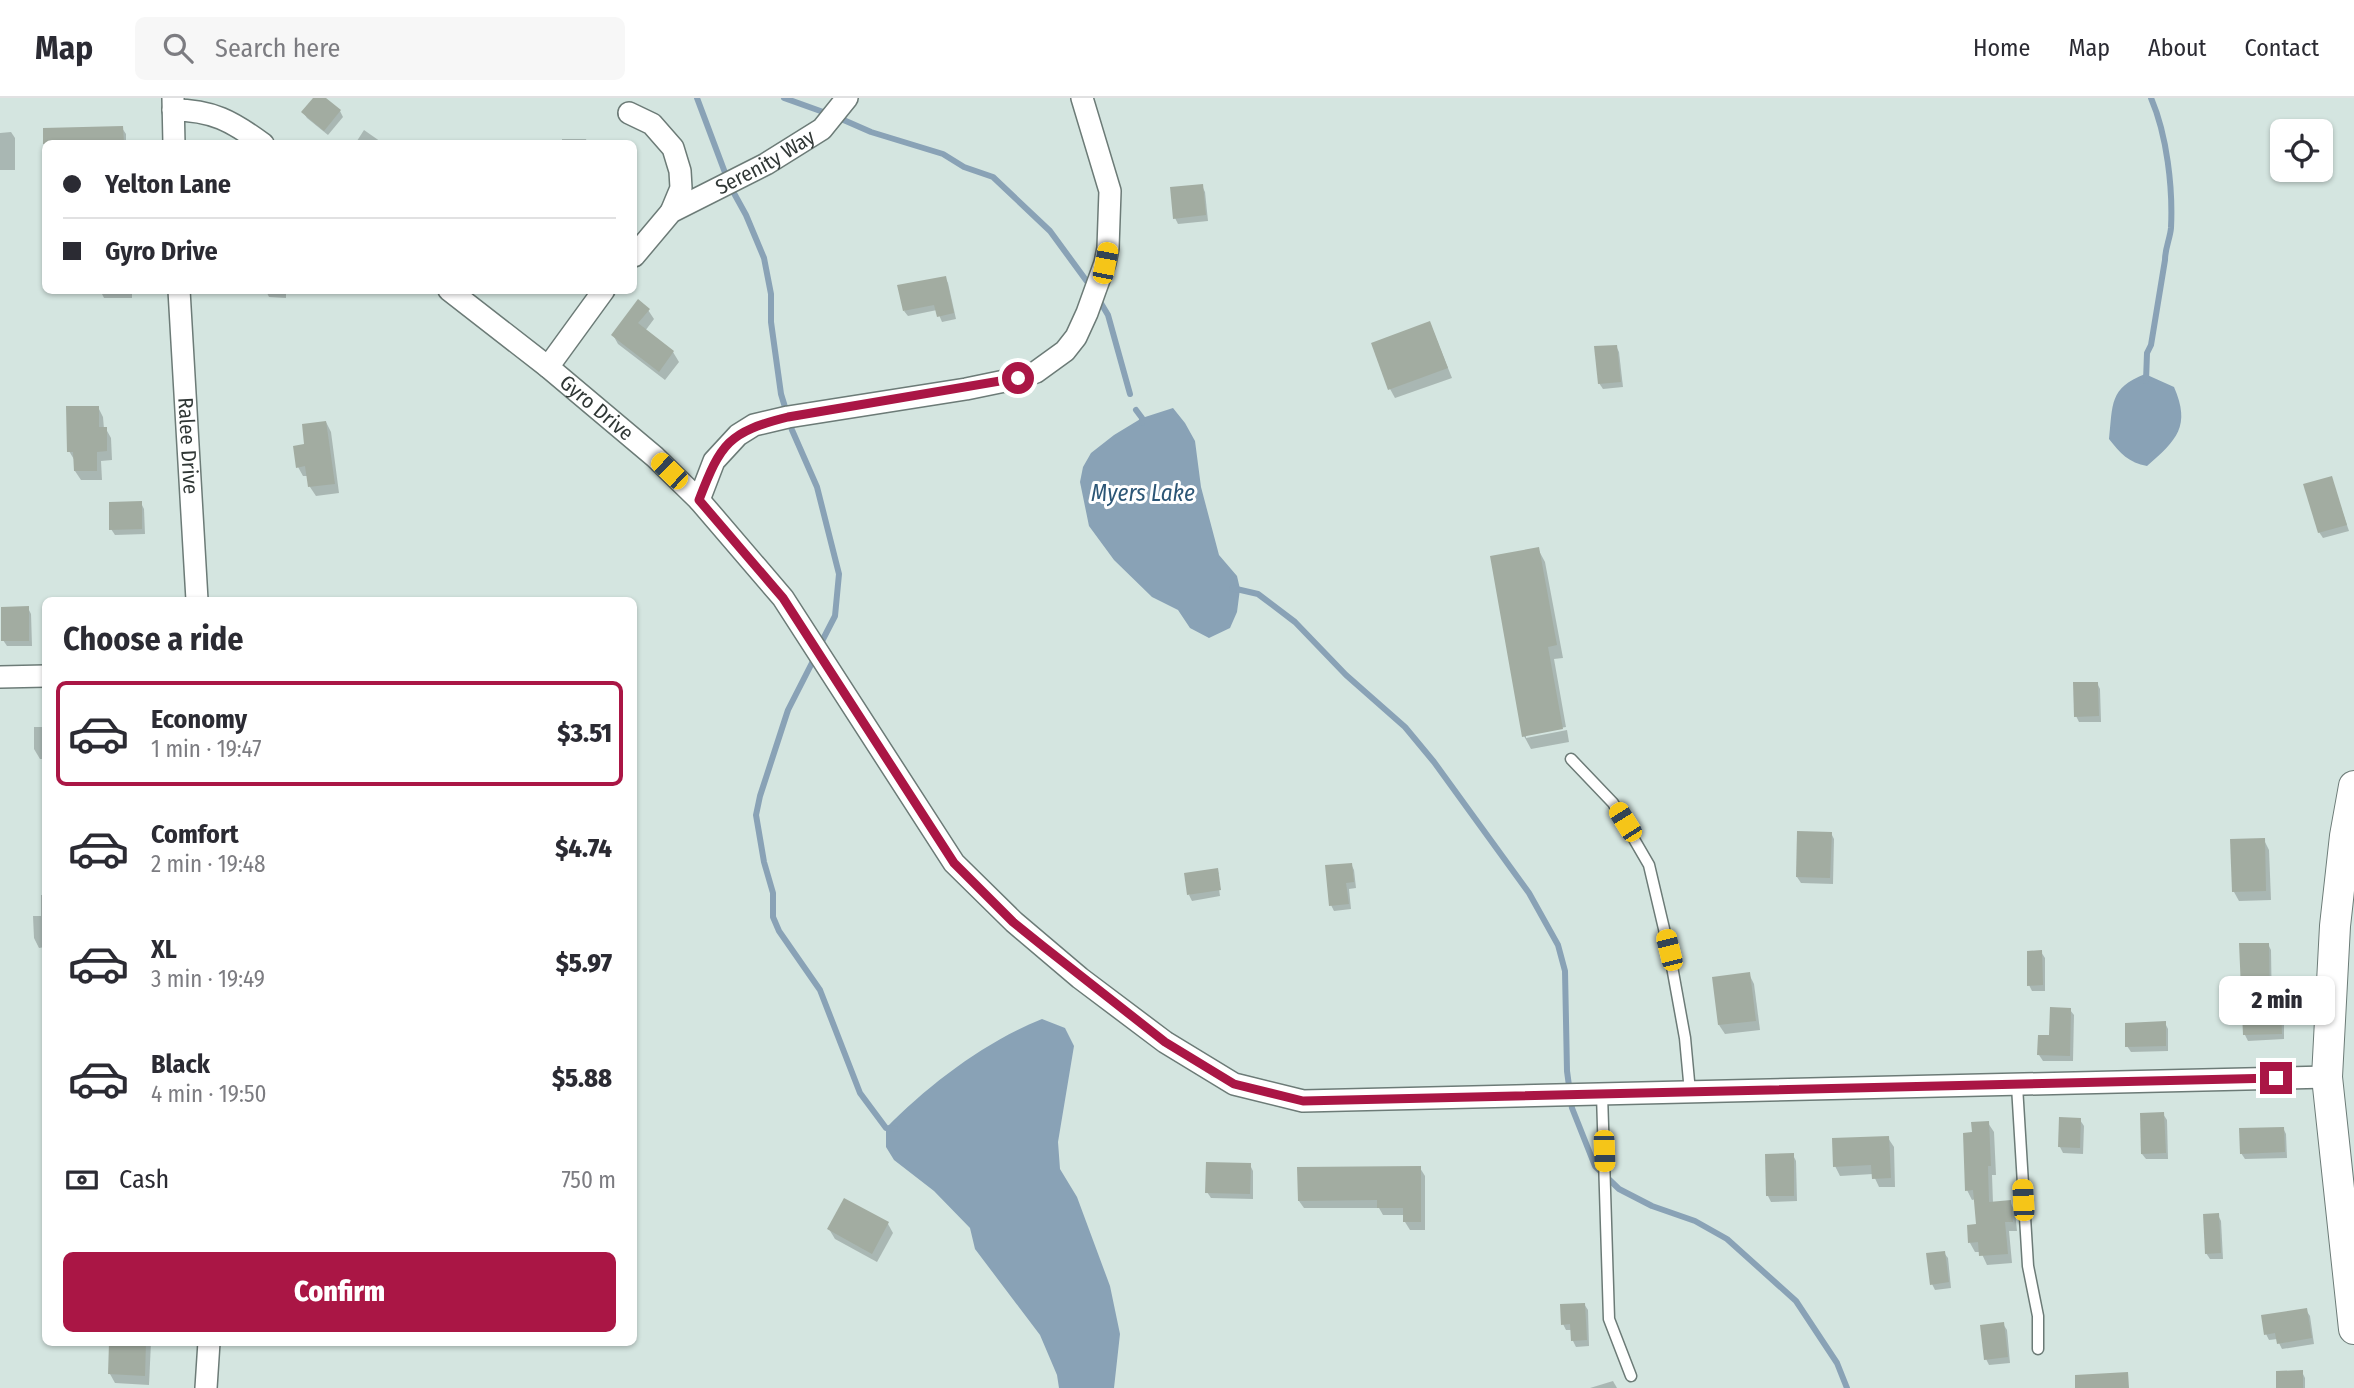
<!DOCTYPE html>
<meta charset="utf-8">
<style>
body{margin:0;font-family:"Fira Sans Condensed",sans-serif;background:#f7f7f7;color:#2b2b33;height:100vh;display:flex;flex-direction:column;font-size:26px;white-space:nowrap}
*{box-sizing:border-box;margin:0}
p{font-size:23px;color:#7c7c81}
.icon{flex:none;width:38px;height:38px;fill:none;stroke:currentColor;stroke-width:2;stroke-linecap:round;stroke-linejoin:round}
.map{position:relative;flex:1;overflow:hidden}
.sheet{position:absolute;left:42px;top:499px;width:595px;height:749px;display:flex;flex-direction:column;background:#fff;border-radius:10px;box-shadow:0 2px 5px #0004}
.sheet>*{flex:none}
.hud{position:absolute;left:42px;top:42px;width:595px;height:154px;border-radius:10px;box-shadow:0 2px 5px #0004;display:grid;align-content:center;height:154px;padding:0 21px;background:#fff}
.buttons{position:absolute;left:2270px;top:21px;display:grid;gap:14px}
.buttons a{display:grid;place-items:center;width:63px;height:63px;border-radius:10px;background:#fff;box-shadow:0 2px 5px #0004;font-size:35px}
.end{position:absolute;width:32px;height:32px;margin:-16px;border:9px solid #aa1645;background:#fff;box-shadow:0 0 0 4px #fff}
.from{border-radius:50%}
.bubble{position:absolute;height:49px;border-radius:10px;background:#fff;box-shadow:0 2px 5px #0004;font-size:23px;font-weight:800;line-height:49px;text-align:center}
.car{position:absolute;width:21px;height:42px;margin:-21px -10px;border-radius:9px;box-shadow:0 0 5px 2px #0007;background:linear-gradient(#f5c518 24%,#345 0 40%,#f5c518 0 76%,#345 0 86%,#f5c518 0)}
.hud b{display:flex;align-items:center;gap:24px;height:66px;font-size:26px}
.hud b+b{border-top:2px solid #e1e1e2}
.hud i{width:18px;height:18px;background:#2b2b33}
ul{padding:0;list-style:none}
li{display:flex;align-items:center;gap:21px;height:105px;margin:0 14px 10px;padding:0 7px;border:4px solid transparent;border-radius:10px}
li div{flex:1}
li b{display:block;font-size:26px}
li em{font-style:normal;font-weight:800}
li.current{border-color:#aa1645}
li>.icon{width:63px;height:63px;stroke-width:1.5}
h2{padding:0 21px;font-size:32px;line-height:84px}
.pay{display:flex;align-items:center;gap:18px;height:77px;padding:0 21px;font-size:26px}
.pay p{margin-inline-start:auto}
.action{display:flex;gap:14px;margin-top:auto;padding:14px 21px}
.action a{flex:1;height:80px;border-radius:10px;background:#aa1645;color:#fff;font-size:28px;font-weight:800;line-height:80px;text-align:center}
header{display:flex;align-items:center;gap:42px;box-sizing:border-box;height:98px;padding:0 35px;background:#fff;border-bottom:2px solid #e1e1e2}
header strong{font-size:33px}
nav{display:flex;gap:38px;margin-inline-start:auto;font-size:24px}
.search{width:490px;height:63px;background:#f7f7f7;display:flex;align-items:center;gap:18px;box-sizing:border-box;padding:0 24px;border-radius:10px;color:#7c7c81;font-size:26px}
.map>svg:first-child{display:block}
.water{fill:#89a2b6}
.shadow{fill:#0003}
.lines{fill:none;stroke-linecap:round;stroke-linejoin:round}
.stream{stroke:#89a2b6;stroke-width:6}
.building{fill:#a2aca1}
.lane-casing{stroke:#6c7b77;stroke-width:13}
.street-casing{stroke:#6c7b77;stroke-width:24}
.secondary-casing{stroke:#6c7b77;stroke-width:32}
.lane{stroke:#fff;stroke-width:10}
.street{stroke:#fff;stroke-width:21}
.secondary{stroke:#fff;stroke-width:30}
.route{stroke:#aa1645;stroke-width:9}
.labels{text-anchor:middle;dominant-baseline:central;stroke-width:6;stroke-linejoin:round;paint-order:stroke}
.street-label{font-size:21px;fill:#303735;stroke:#fff}
.water-label{font-size:23px;font-style:italic;fill:#2c5676;stroke:#fff}
</style>
<header>
<strong>Map</strong>
<div class="search"><svg class="icon" aria-label="search" viewBox="0 0 24 24"><circle cx="10" cy="10" r="6"/><path d="M15 15l6 6"/></svg>Search here</div>
<nav><a>Home</a><a>Map</a><a>About</a><a>Contact</a></nav>
</header>
<div class="map">
<svg width="2354" height="1290" viewBox="0 0 2354 1290">
<rect width="100%" height="100%" fill="#d4e5e0"/>
<!-- water -->
<g class="water">
<path d="M2145,276L2174,289C2191,328 2177,342 2147,368C2129,365 2120,355 2109,341C2113,306 2109,290 2145,276Z"/>
<path d="M1173,310L1185,325L1195,343L1201,389L1219,457L1237,478L1240,491L1237,514L1230,530L1209,540L1190,530L1178,512L1152,499L1114,462L1089,428L1080,384L1083,369L1091,355L1114,337L1142,320Z"/>
<path d="M1042,921L1065,930L1074,948L1058,1044L1060,1071L1077,1099L1110,1188L1120,1236L1114,1290H1059L1057,1277L1040,1237L975,1151L970,1130L934,1093L894,1062L886,1049V1030C929,986 986,943 1042,921Z"/>
</g>
<!-- shadow -->
<g class="shadow">
<path d="M315,0H324L340,13L343,19L328,37L307,20L303,14Z"/>
<path d="M122,30L126,36V46H46V61L44,32Z"/>
<path d="M364,32L384,46H355Z"/>
<path d="M11,34L15,40V72H0V35Z"/>
<path d="M562,41H586L588,46H562Z"/>
<path d="M1202,88L1205,94L1208,123L1178,126L1175,120Z"/>
<path d="M945,180L948,185L956,221L942,224L937,212L908,218L904,213Z"/>
<path d="M100,192H132V200H104Z"/>
<path d="M286,192V200L269,199L266,193Z"/>
<path d="M648,212L654,221L645,233L673,254L679,264L665,282L618,246L613,237Z"/>
<path d="M1430,225L1452,280L1395,300L1390,291Z"/>
<path d="M1616,248L1619,254L1623,289L1603,291L1599,285Z"/>
<path d="M98,309L103,319L104,331H106L111,340L112,362L101,363L102,382H81L75,373V363L69,353Z"/>
<path d="M326,324L331,334L339,395L316,398L310,389L309,378H303L298,369L306,348Z"/>
<path d="M2331,380L2349,433L2323,440L2319,434Z"/>
<path d="M141,405L144,411L145,436L115,437L111,431Z"/>
<path d="M1538,451L1545,464L1563,560L1554,561L1566,629L1526,636V640L1567,632L1569,644L1531,651L1524,638Z"/>
<path d="M28,510L31,516L32,548H7L3,542Z"/>
<path d="M2097,585L2100,591L2101,624H2079L2076,618Z"/>
<path d="M34,629H46V661H40L34,651Z"/>
<path d="M1831,735L1834,741L1833,786L1801,785L1797,779Z"/>
<path d="M2264,742L2269,752L2271,802L2239,803L2234,794Z"/>
<path d="M1351,766L1354,772L1356,790L1349,791L1351,811L1334,813L1331,807Z"/>
<path d="M1217,772L1219,776H1217L1220,798L1192,803L1189,797Z"/>
<path d="M41,797H46V855L45,849L39,850L34,840L33,818H41Z"/>
<path d="M2268,846L2271,852L2272,914H2280L2284,919V941L2248,943L2245,937Z"/>
<path d="M2041,854L2045,860V893H2032L2029,887Z"/>
<path d="M1749,876L1754,886L1760,932L1725,936L1719,927Z"/>
<path d="M44,911H46V960L43,956Z"/>
<path d="M2070,912L2074,917L2073,963H2043L2039,957Z"/>
<path d="M2165,925L2168,931V953L2131,954L2127,948Z"/>
<path d="M2163,1016L2167,1022L2168,1061H2146L2142,1056Z"/>
<path d="M2080,1022L2084,1028L2083,1056L2063,1055L2060,1049Z"/>
<path d="M1988,1025L1994,1034L1996,1077H1992L1993,1105L2010,1104L2015,1113L2017,1133H2009L2012,1165L1987,1167L1981,1154H1975L1970,1145L1978,1127L1976,1101L1972,1102L1967,1092L1974,1036Z"/>
<path d="M2283,1030L2286,1036L2287,1060L2245,1061L2241,1055Z"/>
<path d="M1888,1040L1894,1049L1895,1089H1879L1873,1076L1840,1078L1835,1068Z"/>
<path d="M1767,1057H1793L1796,1063L1797,1103L1771,1104L1768,1098Z"/>
<path d="M1250,1067L1253,1073V1101L1211,1100L1207,1094Z"/>
<path d="M1420,1070L1425,1078V1132H1410L1405,1124V1117H1383L1379,1110H1304L1299,1103Z"/>
<path d="M2218,1117L2221,1123L2223,1161H2210L2206,1155Z"/>
<path d="M888,1126L893,1135L877,1164L835,1141L829,1131Z"/>
<path d="M1944,1155L1948,1160L1951,1190L1935,1192L1932,1186Z"/>
<path d="M1584,1206L1588,1212L1589,1248L1576,1249L1573,1243L1572,1232H1566L1563,1226Z"/>
<path d="M2306,1212L2310,1218L2314,1246L2282,1251L2277,1241L2269,1242L2266,1236Z"/>
<path d="M2003,1226L2007,1232L2010,1265L1989,1267L1986,1261Z"/>
<path d="M111,1244H151L149,1287L115,1285L110,1276Z"/>
<path d="M2302,1274L2305,1280V1290H2278Z"/>
<path d="M1613,1283L1617,1290H1590Z"/>
</g>
<g class="lines">
<!-- stream -->
<g class="stream">
<path d="M697,0L730,88L746,117L764,160L771,196V224L781,296L792,332L817,389L839,476L835,518L820,547"/>
<path d="M784,0L826,15"/>
<path d="M839,20L871,34L943,56L964,69L993,79L1050,133L1091,189"/>
<path d="M1099,202L1108,217L1130,296"/>
<path d="M2146,283L2147,255L2151,247L2165,162C2165,150 2170,141 2171,130C2173,90 2167,37 2151,0"/>
<path d="M1136,312L1142,320V325"/>
<path d="M1232,490L1258,496L1295,524L1346,577L1405,629L1434,664L1529,795L1558,847L1565,873L1567,973L1572,1010L1595,1068L1619,1091L1652,1108L1695,1123L1727,1141L1796,1203L1837,1265L1847,1290"/>
<path d="M816,557L788,612L760,698L756,717L764,764L773,795V819L779,833L820,892L860,995L886,1030L895,1031"/>
</g>
</g>
<!-- building -->
<g class="building">
<path d="M313,0H326L341,12L324,33L301,14Z"/>
<path d="M123,28L124,46H43V30Z"/>
<path d="M1203,86L1206,117L1173,121L1170,89Z"/>
<path d="M946,178L954,215L937,219L934,207L903,213L897,187Z"/>
<path d="M638,201L650,211L638,225L674,253L659,274L611,237Z"/>
<path d="M1430,223L1448,270L1388,292L1371,245Z"/>
<path d="M1617,247L1621,284L1598,286L1594,248Z"/>
<path d="M66,308H99V329H107V353L97,354V373H74L73,354H67Z"/>
<path d="M326,323L335,386L308,389L305,368L296,370L293,348L304,346L302,326Z"/>
<path d="M2332,378L2347,427L2318,435L2303,386Z"/>
<path d="M142,403V431L109,432V404Z"/>
<path d="M1539,449L1557,547L1548,549L1563,631L1522,639L1490,458Z"/>
<path d="M29,508V543H1V509Z"/>
<path d="M2073,584H2098L2099,618L2074,619Z"/>
<path d="M1797,733L1832,734L1830,780L1796,779Z"/>
<path d="M2265,740L2266,793L2232,794L2230,741Z"/>
<path d="M1352,765L1354,784L1346,785L1349,806L1329,808L1325,767Z"/>
<path d="M1218,770L1221,792L1187,797L1184,775Z"/>
<path d="M2239,845H2269L2270,912H2281L2282,936L2243,937Z"/>
<path d="M2042,852L2043,887L2027,888V853Z"/>
<path d="M1750,874L1756,923L1718,927L1712,879Z"/>
<path d="M2050,909L2071,910L2070,958L2037,957L2038,937H2049Z"/>
<path d="M2166,923V948L2125,949V925Z"/>
<path d="M2164,1014L2166,1055L2141,1056L2140,1015Z"/>
<path d="M2059,1019L2081,1020L2080,1050L2058,1049Z"/>
<path d="M1989,1023L1991,1068H1988L1989,1104L2011,1102L2013,1124H2005L2008,1156L1979,1158L1978,1144L1968,1145L1967,1127L1976,1126L1973,1092L1965,1093L1963,1035L1972,1034L1971,1024Z"/>
<path d="M2284,1029L2285,1054L2240,1056L2239,1030Z"/>
<path d="M1889,1038L1891,1080L1872,1081L1871,1067L1833,1069L1832,1040Z"/>
<path d="M1794,1055V1098H1766L1765,1056Z"/>
<path d="M1206,1064L1251,1065L1250,1096L1205,1095Z"/>
<path d="M1421,1068V1124H1403V1110H1377V1102L1298,1103L1297,1069Z"/>
<path d="M844,1100L889,1124L872,1156L827,1131Z"/>
<path d="M2219,1115L2221,1155L2205,1156L2203,1116Z"/>
<path d="M1945,1153L1949,1184L1930,1187L1926,1155Z"/>
<path d="M1585,1205L1587,1242L1571,1243L1570,1226L1561,1227L1560,1206Z"/>
<path d="M2307,1210L2312,1240L2277,1246L2275,1235L2264,1237L2261,1217Z"/>
<path d="M2004,1224L2008,1259L1984,1262L1980,1227Z"/>
<path d="M109,1244H146L145,1278L108,1276Z"/>
<path d="M2303,1272V1290H2276V1273Z"/>
<path d="M2128,1274L2129,1290H2075V1277Z"/>
</g>
<g class="lines">
<!-- lane casing -->
<g class="lane-casing">
<g id="lane">
<path d="M1571,661L1613,705L1649,767L1669,852L1685,940L1690,994"/>
<path d="M2017,988L2028,1168L2038,1218V1251"/>
<path d="M1602,996L1609,1221L1631,1278"/>
</g>
</g>
<!-- street casing -->
<g class="street-casing">
<g id="street">
<path d="M173,0L174,46"/>
<path d="M173,12C212,12 232,23 263,46"/>
<path d="M629,15L652,26L673,50L680,73L681,90L671,114"/>
<path id="s1" d="M634,158L671,114L766,66L822,31L847,0"/>
<path id="s2" d="M179,192L197,502"/>
<path id="s3" d="M449,192L548,269L655,359L699,402L783,500L954,765L1014,824L1080,880L1165,944L1234,986L1303,1003L2327,979"/>
<path d="M548,269L604,192"/>
<path d="M699,402L714,363L738,337L754,327L788,319L966,291L1019,280L1036,274L1065,253L1076,239L1087,215L1105,165L1108,150L1110,93L1082,0"/>
<path d="M0,579L46,578"/>
<path d="M206,1290L209,1244"/>
</g>
</g>
<!-- secondary casing -->
<g class="secondary-casing">
<path id="secondary" d="M2354,688L2345,738L2335,828L2327,979L2354,1231"/>
</g>
<!-- lane -->
<use href="#lane" class="lane"/>
<!-- street -->
<use href="#street" class="street"/>
<!-- secondary -->
<use href="#secondary" class="secondary"/>
</g>
<g class="lines">
<!-- route -->
<path class="route" d="M1018,280L788,319C728,334 721,345 699,402L783,500L954,765L1013,824L1044,849L1165,944L1234,986L1303,1003L2276,980"/>
</g>
<g class="labels">
<!-- street labels -->
<g class="street-label">
<text stroke="none"><textPath href="#s1" startOffset="164">Serenity Way</textPath></text>
<text stroke="none"><textPath href="#s3" startOffset="189">Gyro Drive</textPath></text>
<text stroke="none"><textPath href="#s2" startOffset="156">Ralee Drive</textPath></text>
</g>
<!-- water labels -->
<g class="water-label">
<text x="1143" y="395">Myers Lake</text>
</g>
</g>
</svg>
<div class="buttons">
<a><svg class="icon" aria-label="locate" viewBox="0 0 24 24"><circle cx="12" cy="12" r="6"/><path d="M12 2v4M12 18v4M2 12h4M18 12h4"/></svg></a>
</div>
<i class="end from" style="left:1018px;top:280px"></i>
<i class="end" style="left:2276px;top:980px"></i>
<div class="bubble" style="left:2219px;top:878px;width:116px">2 min</div>
<i class="car" style="left:1105px;top:165px;rotate:11deg"></i>
<i class="car" style="left:669px;top:373px;rotate:314deg"></i>
<i class="car" style="left:1625px;top:724px;rotate:328deg"></i>
<i class="car" style="left:1669px;top:852px;rotate:346deg"></i>
<i class="car" style="left:1604px;top:1053px;rotate:178deg"></i>
<i class="car" style="left:2023px;top:1102px;rotate:357deg"></i>
<div class="hud">
<b><i class="from"></i>Yelton Lane</b>
<b><i></i>Gyro Drive</b>
</div>
<section class="sheet">
<h2>Choose a ride</h2>
<ul>
<li class="current"><svg class="icon" aria-label="car" viewBox="0 0 24 24"><path d="M5 17H2v-5l4-1 3-4h7l3 4 3 1v5h-3M9 17h6M6 11h13"/><circle cx="7" cy="17" r="2"/><circle cx="17" cy="17" r="2"/></svg><div><b>Economy</b><p>1 min · 19:47</p></div><em>$3.51</em></li>
<li><svg class="icon" aria-label="car" viewBox="0 0 24 24"><path d="M5 17H2v-5l4-1 3-4h7l3 4 3 1v5h-3M9 17h6M6 11h13"/><circle cx="7" cy="17" r="2"/><circle cx="17" cy="17" r="2"/></svg><div><b>Comfort</b><p>2 min · 19:48</p></div><em>$4.74</em></li>
<li><svg class="icon" aria-label="car" viewBox="0 0 24 24"><path d="M5 17H2v-5l4-1 3-4h7l3 4 3 1v5h-3M9 17h6M6 11h13"/><circle cx="7" cy="17" r="2"/><circle cx="17" cy="17" r="2"/></svg><div><b>XL</b><p>3 min · 19:49</p></div><em>$5.97</em></li>
<li><svg class="icon" aria-label="car" viewBox="0 0 24 24"><path d="M5 17H2v-5l4-1 3-4h7l3 4 3 1v5h-3M9 17h6M6 11h13"/><circle cx="7" cy="17" r="2"/><circle cx="17" cy="17" r="2"/></svg><div><b>Black</b><p>4 min · 19:50</p></div><em>$5.88</em></li>
</ul>
<div class="pay"><svg class="icon" aria-label="cash" viewBox="0 0 24 24"><path d="M3 7h18v10H3z"/><circle cx="12" cy="12" r="2"/></svg>Cash<p>750 m</p></div>
<div class="action"><a>Confirm</a></div>
</section>
</div>
